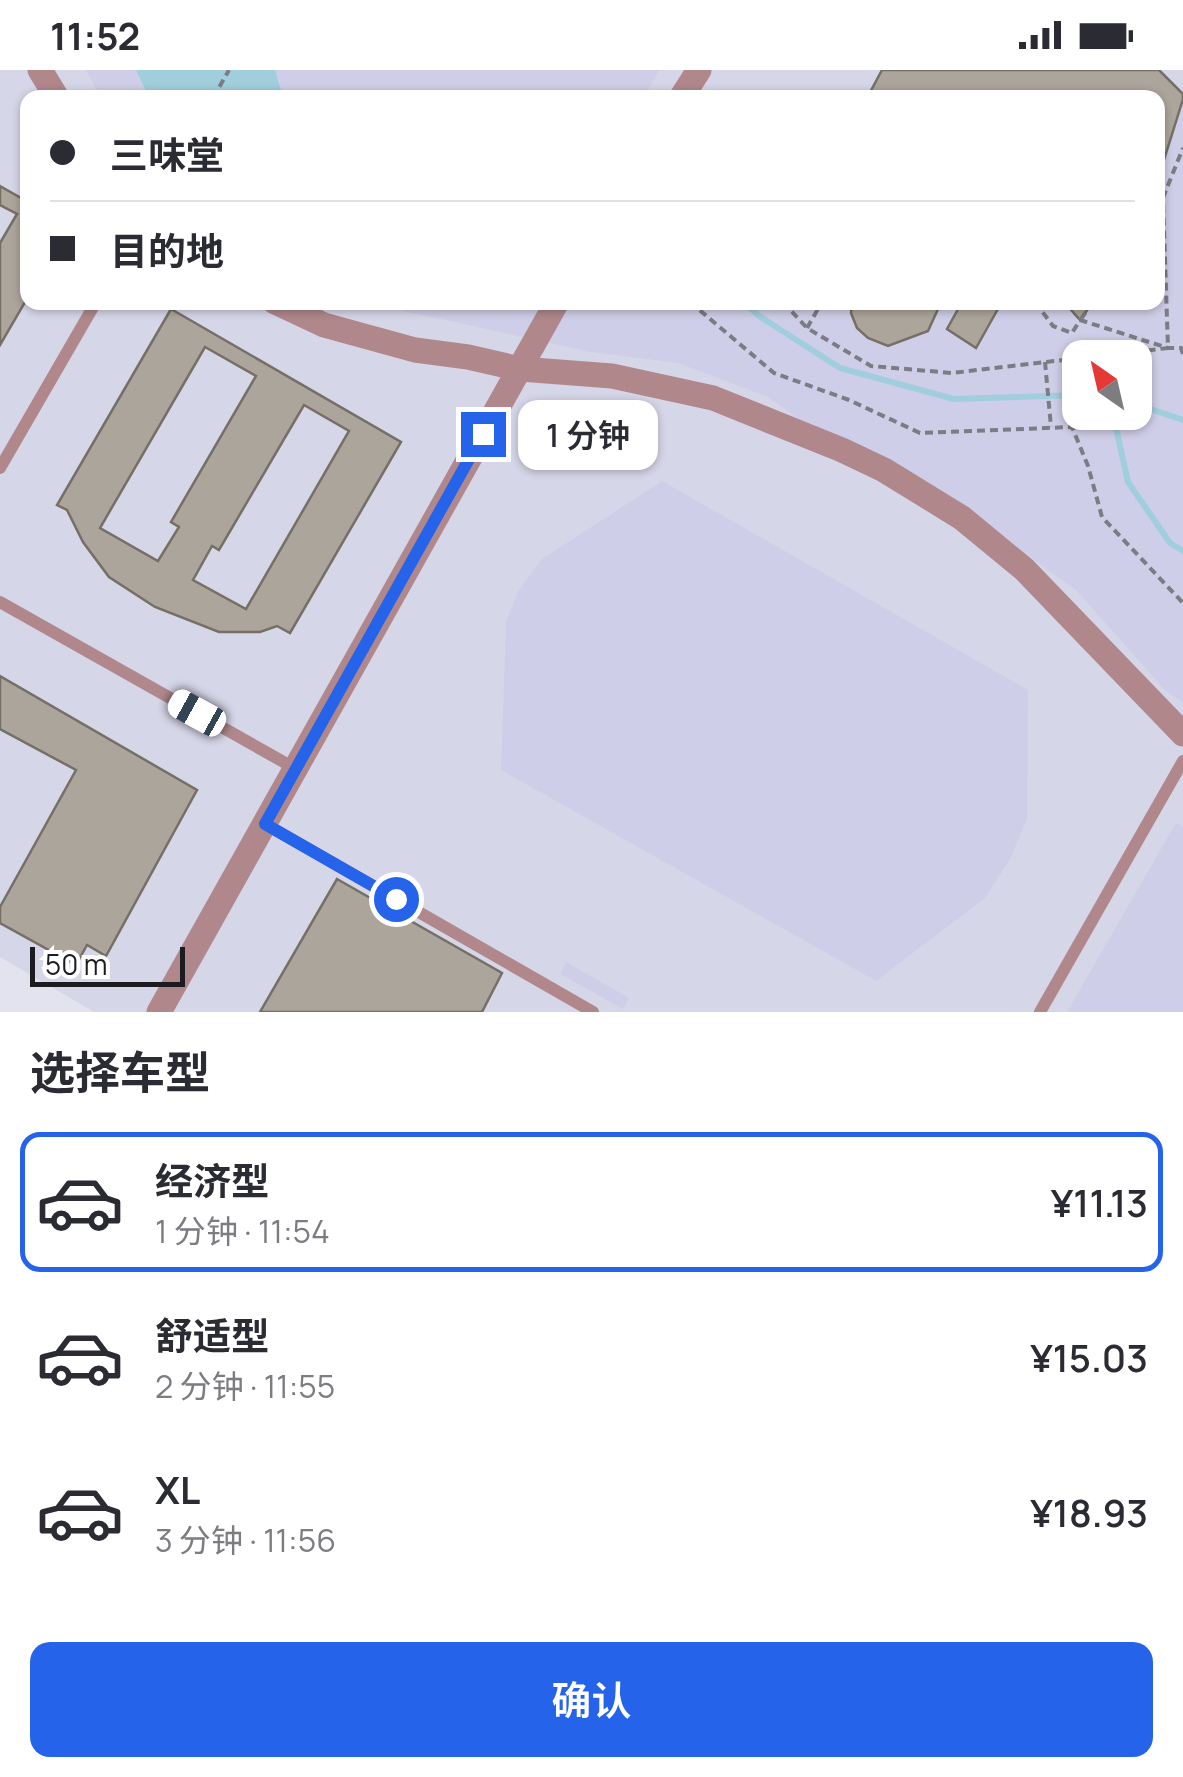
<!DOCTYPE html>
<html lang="zh">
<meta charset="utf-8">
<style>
body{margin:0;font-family:Manrope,"Noto Sans SC",sans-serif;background:#f2f2f3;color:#2b2b33;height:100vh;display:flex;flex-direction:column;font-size:38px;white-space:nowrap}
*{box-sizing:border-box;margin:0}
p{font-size:32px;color:#7c7c81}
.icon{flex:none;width:55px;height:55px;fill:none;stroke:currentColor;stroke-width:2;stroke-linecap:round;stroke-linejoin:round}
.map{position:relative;height:942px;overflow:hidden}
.side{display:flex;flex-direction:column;background:#fff;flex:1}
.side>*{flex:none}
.banner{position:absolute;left:20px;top:20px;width:1145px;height:220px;border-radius:20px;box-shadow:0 2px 8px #0004;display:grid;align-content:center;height:220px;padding:0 30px;background:#fff}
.needle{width:65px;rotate:326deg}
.fabs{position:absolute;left:1062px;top:270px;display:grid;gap:20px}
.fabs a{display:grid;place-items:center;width:90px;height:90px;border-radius:20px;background:#fff;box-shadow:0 2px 8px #0004;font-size:50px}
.scale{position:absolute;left:30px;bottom:25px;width:155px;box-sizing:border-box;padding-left:10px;border:5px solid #1c1c20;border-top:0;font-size:28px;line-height:35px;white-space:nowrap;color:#1c1c20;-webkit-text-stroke:8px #fff;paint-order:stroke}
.end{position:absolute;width:45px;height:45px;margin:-22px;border:12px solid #2563eb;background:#fff;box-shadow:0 0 0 5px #fff}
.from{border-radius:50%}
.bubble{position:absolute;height:70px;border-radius:20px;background:#fff;box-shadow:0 2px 8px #0004;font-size:32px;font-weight:600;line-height:70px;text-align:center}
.car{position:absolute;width:30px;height:60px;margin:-30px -15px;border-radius:12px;box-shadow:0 0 8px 2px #0007;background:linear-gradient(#fff 24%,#345 0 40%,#fff 0 76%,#345 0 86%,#fff 0)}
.banner b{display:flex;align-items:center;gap:35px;height:95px;font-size:38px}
.banner b+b{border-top:2px solid #e1e1e2}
.banner i{width:25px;height:25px;background:#2b2b33}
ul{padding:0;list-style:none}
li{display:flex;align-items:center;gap:30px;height:140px;margin:0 20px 15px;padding:0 10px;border:5px solid transparent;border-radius:20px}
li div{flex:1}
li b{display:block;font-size:38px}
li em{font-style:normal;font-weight:600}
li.selected{border-color:#2563eb}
li>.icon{width:90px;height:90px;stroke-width:1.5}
h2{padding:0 30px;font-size:45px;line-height:120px}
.button{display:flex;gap:20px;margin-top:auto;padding:20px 30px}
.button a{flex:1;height:115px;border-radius:20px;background:#2563eb;color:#fff;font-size:40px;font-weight:600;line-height:115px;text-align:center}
.status{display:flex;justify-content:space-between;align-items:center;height:70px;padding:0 50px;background:#fff;direction:ltr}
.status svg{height:28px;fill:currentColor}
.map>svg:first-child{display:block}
.built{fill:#d6d6e9;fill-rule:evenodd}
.green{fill:#cfcee8;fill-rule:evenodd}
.water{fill:#a1cedd}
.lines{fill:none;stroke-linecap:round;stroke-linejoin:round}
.stream{stroke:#a1cedd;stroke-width:6}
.building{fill:#aca59b;stroke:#756f66;stroke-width:2.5;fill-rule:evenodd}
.path{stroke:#7c7c84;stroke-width:4;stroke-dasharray:8 5;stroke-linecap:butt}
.lane{stroke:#b0888c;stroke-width:12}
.street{stroke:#b0888c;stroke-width:25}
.route{stroke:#2563eb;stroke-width:12}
</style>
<div class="status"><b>11:52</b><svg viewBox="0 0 49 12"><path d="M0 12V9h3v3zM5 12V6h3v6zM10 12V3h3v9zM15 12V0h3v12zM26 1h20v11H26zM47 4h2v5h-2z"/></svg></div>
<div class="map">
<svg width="1183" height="942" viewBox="0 0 1183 942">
<rect width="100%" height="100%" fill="#e3e3ef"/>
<!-- built -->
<path class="built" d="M0,0H1183V942H94L0,887ZM28,28H1158V232H28ZM1080,288H1135V342H1080Z"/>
<!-- green -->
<g class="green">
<path d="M86,0H659L644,28H101Z"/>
<path d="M1183,29V633L1164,619L1077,521L936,419L842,380L768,327L678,293L591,282L400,240L382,233H852L888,276C913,268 938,263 937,233L1033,232L1039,236L1041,233H1064L1080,250L1093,233L1158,232V109ZM1080,288H1135V342H1080Z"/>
<path d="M662,411L1028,620L1027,749L1010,789L985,828L876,911L501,700L506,552L519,520L542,489Z"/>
<path d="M1176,753L1183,757V942H1067Z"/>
<path d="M566,892L629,928L623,939L560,904Z"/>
</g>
<!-- water -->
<path class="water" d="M136,0H275L283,27H149Z"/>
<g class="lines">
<!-- stream -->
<g class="stream">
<path d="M744,232L759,246L840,298L954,329L1080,325"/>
<path d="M1067,324L1080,333"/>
<path d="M1135,334L1183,350"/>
<path d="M1094,342L1116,358L1128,412L1170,473L1183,481"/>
</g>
</g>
<!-- building -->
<g class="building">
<path d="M882,0H1159L1183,24V29L1158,109V28H867Z"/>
<path d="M0,116L28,132V227L0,275V173L17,144L0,135Z"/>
<path d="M852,232H937L938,239L928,261L888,276L868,268L857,258L851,243Z"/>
<path d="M962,232H991L999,237L976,278L947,259Z"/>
<path d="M1064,232H1093L1080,250Z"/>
<path d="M171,239L401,372L290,563L277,556L260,562H219L155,537L109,507L83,472L67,440L57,435ZM205,277L256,306L171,452L179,457L158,491L100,458ZM304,335L349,361L246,539L193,510L212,476L219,480Z"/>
<path d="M0,606L197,720L106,886L87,875L76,895L0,853V837L76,700L0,659Z"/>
<path d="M337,809L502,903L482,942H260Z"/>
</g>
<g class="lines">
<!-- path -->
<g class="path">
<path d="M213,28L229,0"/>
<path d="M1158,140L1183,78"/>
<path d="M690,232L774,303L849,330L920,363L1072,357L1088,396L1102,447L1183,533"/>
<path d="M783,232L807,258L871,296L952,303L1080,288"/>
<path d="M1035,232L1053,256L1072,263L1080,250L1168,278H1181L1183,284"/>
<path d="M1081,249L1093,232"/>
<path d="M807,258L822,232"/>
<path d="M1083,288L1168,278L1163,132"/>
<path d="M1045,292L1051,357"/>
</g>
<!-- lane -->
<g class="lane">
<path d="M0,398L96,232"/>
<path d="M0,532L296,699"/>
<path d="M265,754L593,942"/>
<path d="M1040,942L1183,691"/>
</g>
<!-- street -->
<g class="street">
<path d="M40,0L57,28"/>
<path d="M681,28L699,0"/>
<path d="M275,232L324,255L415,280L468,287L520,299L612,306L713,328L842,380L884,400L962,448L1024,499L1183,664"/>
<path d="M159,942L557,232"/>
</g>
</g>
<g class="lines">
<!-- route -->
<path class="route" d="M396,829L265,754L483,364"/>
</g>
</svg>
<div class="fabs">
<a><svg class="needle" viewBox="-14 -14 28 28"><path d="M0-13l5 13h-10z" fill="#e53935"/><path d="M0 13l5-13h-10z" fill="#7c7c81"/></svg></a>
</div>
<div class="scale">50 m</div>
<i class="end from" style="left:396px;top:829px"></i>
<i class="end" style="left:483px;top:364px"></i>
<div class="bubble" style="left:518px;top:330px;width:140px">1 分钟</div>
<i class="car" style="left:197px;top:643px;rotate:299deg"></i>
<div class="banner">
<b><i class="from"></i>三味堂</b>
<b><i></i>目的地</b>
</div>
</div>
<section class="side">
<h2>选择车型</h2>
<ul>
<li class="selected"><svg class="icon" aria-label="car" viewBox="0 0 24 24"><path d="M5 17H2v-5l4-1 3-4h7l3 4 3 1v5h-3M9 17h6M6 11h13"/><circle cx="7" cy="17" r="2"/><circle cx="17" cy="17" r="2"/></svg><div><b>经济型</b><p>1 分钟 · 11:54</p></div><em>¥11.13</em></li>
<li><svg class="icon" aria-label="car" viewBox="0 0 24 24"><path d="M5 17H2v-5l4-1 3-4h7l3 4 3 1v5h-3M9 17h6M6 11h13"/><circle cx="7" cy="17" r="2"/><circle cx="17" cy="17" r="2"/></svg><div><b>舒适型</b><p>2 分钟 · 11:55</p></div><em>¥15.03</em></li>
<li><svg class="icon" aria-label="car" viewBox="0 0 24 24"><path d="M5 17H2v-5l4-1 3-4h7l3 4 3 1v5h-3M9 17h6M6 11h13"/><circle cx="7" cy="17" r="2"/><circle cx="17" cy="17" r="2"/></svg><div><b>XL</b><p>3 分钟 · 11:56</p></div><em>¥18.93</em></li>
</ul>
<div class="button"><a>确认</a></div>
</section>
